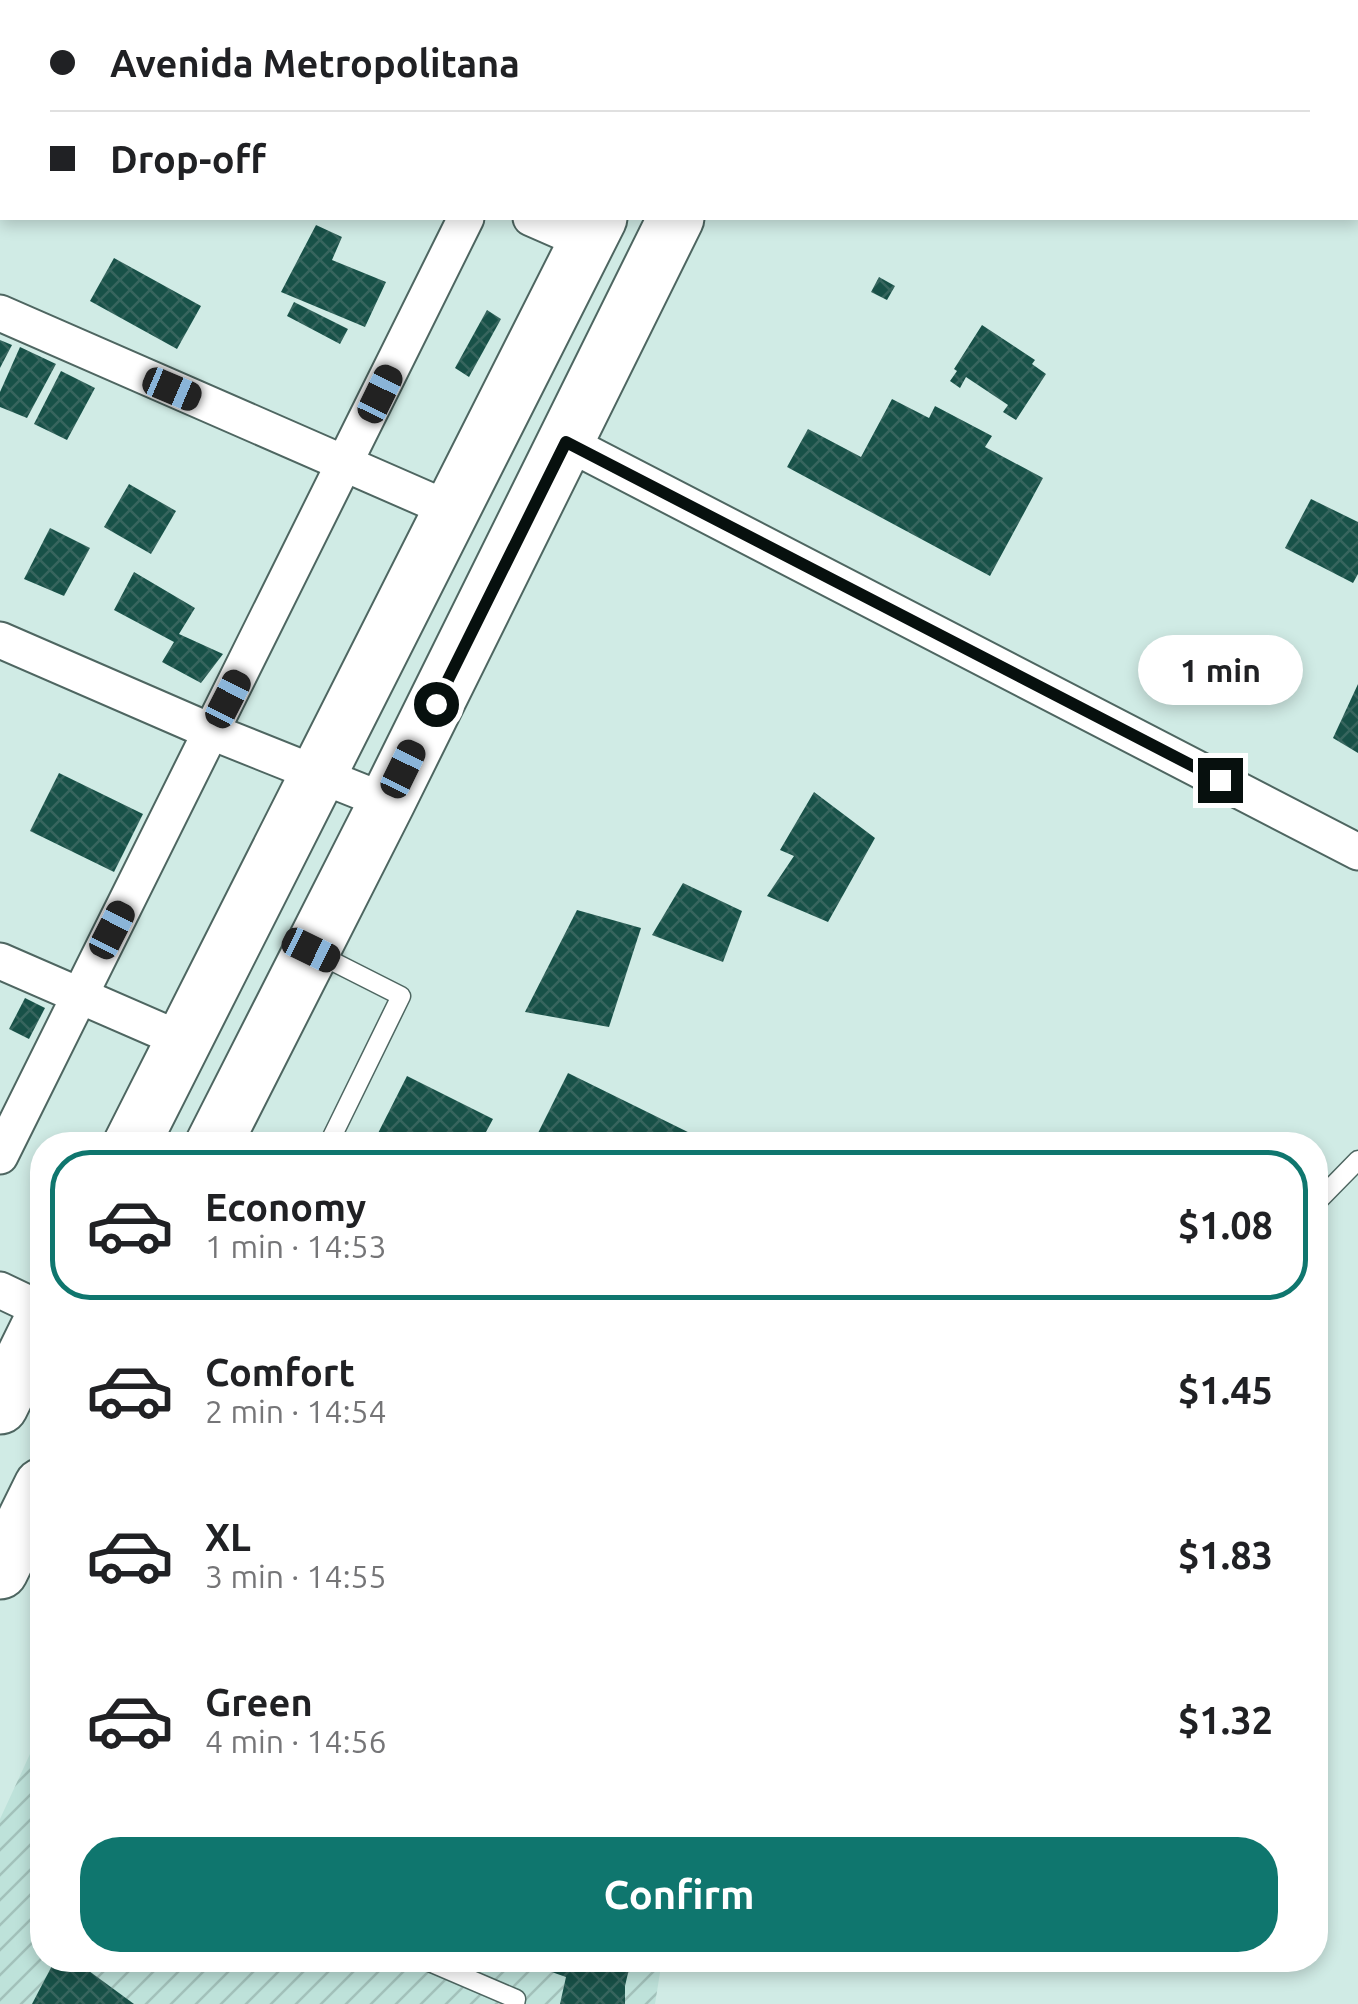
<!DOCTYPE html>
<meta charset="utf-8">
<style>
body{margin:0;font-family:Ubuntu,sans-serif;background:#f2f2f2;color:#202124;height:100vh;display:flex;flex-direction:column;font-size:38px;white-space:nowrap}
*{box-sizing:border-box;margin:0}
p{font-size:32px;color:#757577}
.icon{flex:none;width:55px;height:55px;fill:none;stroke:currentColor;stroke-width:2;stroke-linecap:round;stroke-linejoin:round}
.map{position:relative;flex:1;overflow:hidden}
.panel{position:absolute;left:30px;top:1132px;width:1298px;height:840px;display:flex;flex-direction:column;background:#fff;border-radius:40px;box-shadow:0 5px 15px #0003}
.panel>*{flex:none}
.banner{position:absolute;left:0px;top:0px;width:1360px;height:220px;box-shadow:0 5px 15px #0003;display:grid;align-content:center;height:220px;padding:0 50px;background:#fff}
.end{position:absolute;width:45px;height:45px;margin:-22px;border:12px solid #07100e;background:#fff;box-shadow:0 0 0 5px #fff}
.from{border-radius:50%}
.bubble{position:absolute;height:70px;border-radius:35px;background:#fff;box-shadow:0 5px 15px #0003;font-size:32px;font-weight:700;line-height:70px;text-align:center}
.car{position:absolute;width:30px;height:60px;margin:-30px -15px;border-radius:12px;box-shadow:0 0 8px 2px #0007;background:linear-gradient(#222 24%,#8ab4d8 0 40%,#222 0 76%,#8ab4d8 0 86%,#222 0)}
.banner b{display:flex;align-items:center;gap:35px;height:95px;font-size:38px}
.banner b+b{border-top:2px solid #e0e0e0}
.banner i{width:25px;height:25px;background:#202124}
ul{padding:18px 0 0;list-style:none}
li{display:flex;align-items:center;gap:30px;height:150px;margin:0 20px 15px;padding:0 30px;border:5px solid transparent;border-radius:40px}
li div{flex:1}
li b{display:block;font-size:38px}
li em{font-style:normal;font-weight:700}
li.on{border-color:#0f766e}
li>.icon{width:90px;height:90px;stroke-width:1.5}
.button{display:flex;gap:20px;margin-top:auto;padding:20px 50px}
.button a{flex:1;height:115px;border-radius:40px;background:#0f766e;color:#fff;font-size:40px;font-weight:700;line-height:115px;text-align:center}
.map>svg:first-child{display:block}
.industrial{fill:url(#industrial-furrows)}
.building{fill:url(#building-cross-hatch)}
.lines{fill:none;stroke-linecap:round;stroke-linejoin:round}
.service-casing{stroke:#4e6661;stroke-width:21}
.minor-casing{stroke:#4e6661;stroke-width:39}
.trunk-casing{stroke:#4e6661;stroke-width:59}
.service{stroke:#fff;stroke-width:18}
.minor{stroke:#fff;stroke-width:35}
.trunk{stroke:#fff;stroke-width:55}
.route{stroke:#07100e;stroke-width:12}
</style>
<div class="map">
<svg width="1358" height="2004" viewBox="0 0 1358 2004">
<defs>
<pattern id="industrial-furrows" width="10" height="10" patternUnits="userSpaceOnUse" patternTransform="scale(2.5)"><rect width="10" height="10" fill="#bee2da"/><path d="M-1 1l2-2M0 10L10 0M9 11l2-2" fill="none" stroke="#a2c1ba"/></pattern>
<pattern id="building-cross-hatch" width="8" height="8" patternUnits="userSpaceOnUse" patternTransform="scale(2.5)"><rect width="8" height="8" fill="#185148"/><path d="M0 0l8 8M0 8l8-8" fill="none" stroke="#37655e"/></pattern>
</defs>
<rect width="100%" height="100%" fill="#d0ebe5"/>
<!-- industrial -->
<path class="industrial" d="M42,1728V1960H662L655,2004H0V1819Z"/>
<!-- building -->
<g class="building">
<path d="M316,225L342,237L332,260L386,282L365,327L281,292Z"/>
<path d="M114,258L201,306L177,349L90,301Z"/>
<path d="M879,277L895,286L887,300L871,292Z"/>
<path d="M294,302L348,329L340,344L287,316Z"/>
<path d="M487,310L501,319L469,377L455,368Z"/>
<path d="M982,325L1035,360L1032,364L1046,374L1016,420L1003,412L1008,405L966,377L960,388L950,381L957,371L954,369Z"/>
<path d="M0,340L12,345L0,368Z"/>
<path d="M20,347L56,364L27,418L0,407V392Z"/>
<path d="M61,371L95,388L67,440L34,424Z"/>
<path d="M892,399L929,418L935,406L992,436L985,447L1043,478L990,576L787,467L808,429L861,457Z"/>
<path d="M129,484L176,511L151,554L104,527Z"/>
<path d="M1311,499L1358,522V574L1353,583L1285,548Z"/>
<path d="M50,528L90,548L64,596L24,579Z"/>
<path d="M134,572L195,608L179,634L223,654L201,683L162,662L174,642L114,610Z"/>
<path d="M1358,684V753L1333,738Z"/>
<path d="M59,773L143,814L114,872L30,831Z"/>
<path d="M814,792L875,838L828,922L767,896L794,856L780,850Z"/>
<path d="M683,883L742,911L723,962L652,935Z"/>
<path d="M577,910L641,928L609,1027L525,1012Z"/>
<path d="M25,998L45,1008L29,1039L9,1029Z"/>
<path d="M568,1073L698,1137L694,1145H532Z"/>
<path d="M407,1076L493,1119L479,1145H372Z"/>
<path d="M55,1960H74L134,2004H32Z"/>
<path d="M517,1960H631L625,1986V2004H560L566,1977Z"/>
</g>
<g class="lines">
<!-- service casing -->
<g class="service-casing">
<g id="service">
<path d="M318,954L401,996L328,1145"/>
<path d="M1315,1204L1358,1160"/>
<path d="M425,1960L516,1999L515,2004"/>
</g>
</g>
<!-- minor casing -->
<g class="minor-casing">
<g id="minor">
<path d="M26,0L37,2"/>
<path d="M0,115L2,110"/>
<path d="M531,218L586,242"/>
<path d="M0,313L451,510"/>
<path d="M566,442L1358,852"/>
<path d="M0,640L212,732L387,802"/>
<path d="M0,961L184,1041"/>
<path d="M0,1156L466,218"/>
<path d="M0,1290L42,1310"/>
</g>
</g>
<!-- trunk casing -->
<g class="trunk-casing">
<g id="trunk">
<path d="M705,2L706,0"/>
<path d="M783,2L784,0"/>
<path d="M131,1145L599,218"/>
<path d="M213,1145L387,802L676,218"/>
<path d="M0,1406L42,1321"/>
<path d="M0,1571L42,1486"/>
</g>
</g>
<!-- service -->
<use href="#service" class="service"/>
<!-- minor -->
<use href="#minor" class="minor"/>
<!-- trunk -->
<use href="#trunk" class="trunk"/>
</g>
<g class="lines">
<!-- route -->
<path class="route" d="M436,704L566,442L1220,780"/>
</g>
</svg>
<i class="end from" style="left:436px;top:704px"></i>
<i class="end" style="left:1220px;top:780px"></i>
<div class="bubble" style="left:1138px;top:635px;width:165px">1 min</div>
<i class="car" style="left:172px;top:389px;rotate:113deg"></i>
<i class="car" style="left:380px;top:394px;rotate:26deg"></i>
<i class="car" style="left:228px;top:699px;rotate:27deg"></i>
<i class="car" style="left:403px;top:769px;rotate:26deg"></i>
<i class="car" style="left:112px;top:930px;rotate:27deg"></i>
<i class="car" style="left:311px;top:950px;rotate:116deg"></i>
<div class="banner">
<b><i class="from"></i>Avenida Metropolitana</b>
<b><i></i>Drop-off</b>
</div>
<section class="panel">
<ul>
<li class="on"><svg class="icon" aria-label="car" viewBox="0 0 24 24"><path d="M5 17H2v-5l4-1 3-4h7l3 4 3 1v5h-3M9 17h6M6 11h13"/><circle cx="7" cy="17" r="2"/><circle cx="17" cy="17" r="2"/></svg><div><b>Economy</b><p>1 min · 14:53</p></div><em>$1.08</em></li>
<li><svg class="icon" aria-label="car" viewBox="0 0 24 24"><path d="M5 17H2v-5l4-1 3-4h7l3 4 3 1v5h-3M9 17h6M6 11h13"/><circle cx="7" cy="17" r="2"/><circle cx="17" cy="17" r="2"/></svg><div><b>Comfort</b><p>2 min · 14:54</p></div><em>$1.45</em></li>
<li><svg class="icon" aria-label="car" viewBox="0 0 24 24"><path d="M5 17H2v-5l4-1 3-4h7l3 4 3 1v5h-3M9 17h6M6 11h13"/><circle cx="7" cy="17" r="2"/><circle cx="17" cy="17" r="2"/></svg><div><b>XL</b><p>3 min · 14:55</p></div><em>$1.83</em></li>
<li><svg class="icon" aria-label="car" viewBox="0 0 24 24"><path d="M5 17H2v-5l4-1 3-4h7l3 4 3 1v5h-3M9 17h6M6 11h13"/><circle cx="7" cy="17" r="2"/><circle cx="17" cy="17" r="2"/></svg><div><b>Green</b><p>4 min · 14:56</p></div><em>$1.32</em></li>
</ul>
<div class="button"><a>Confirm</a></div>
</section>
</div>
